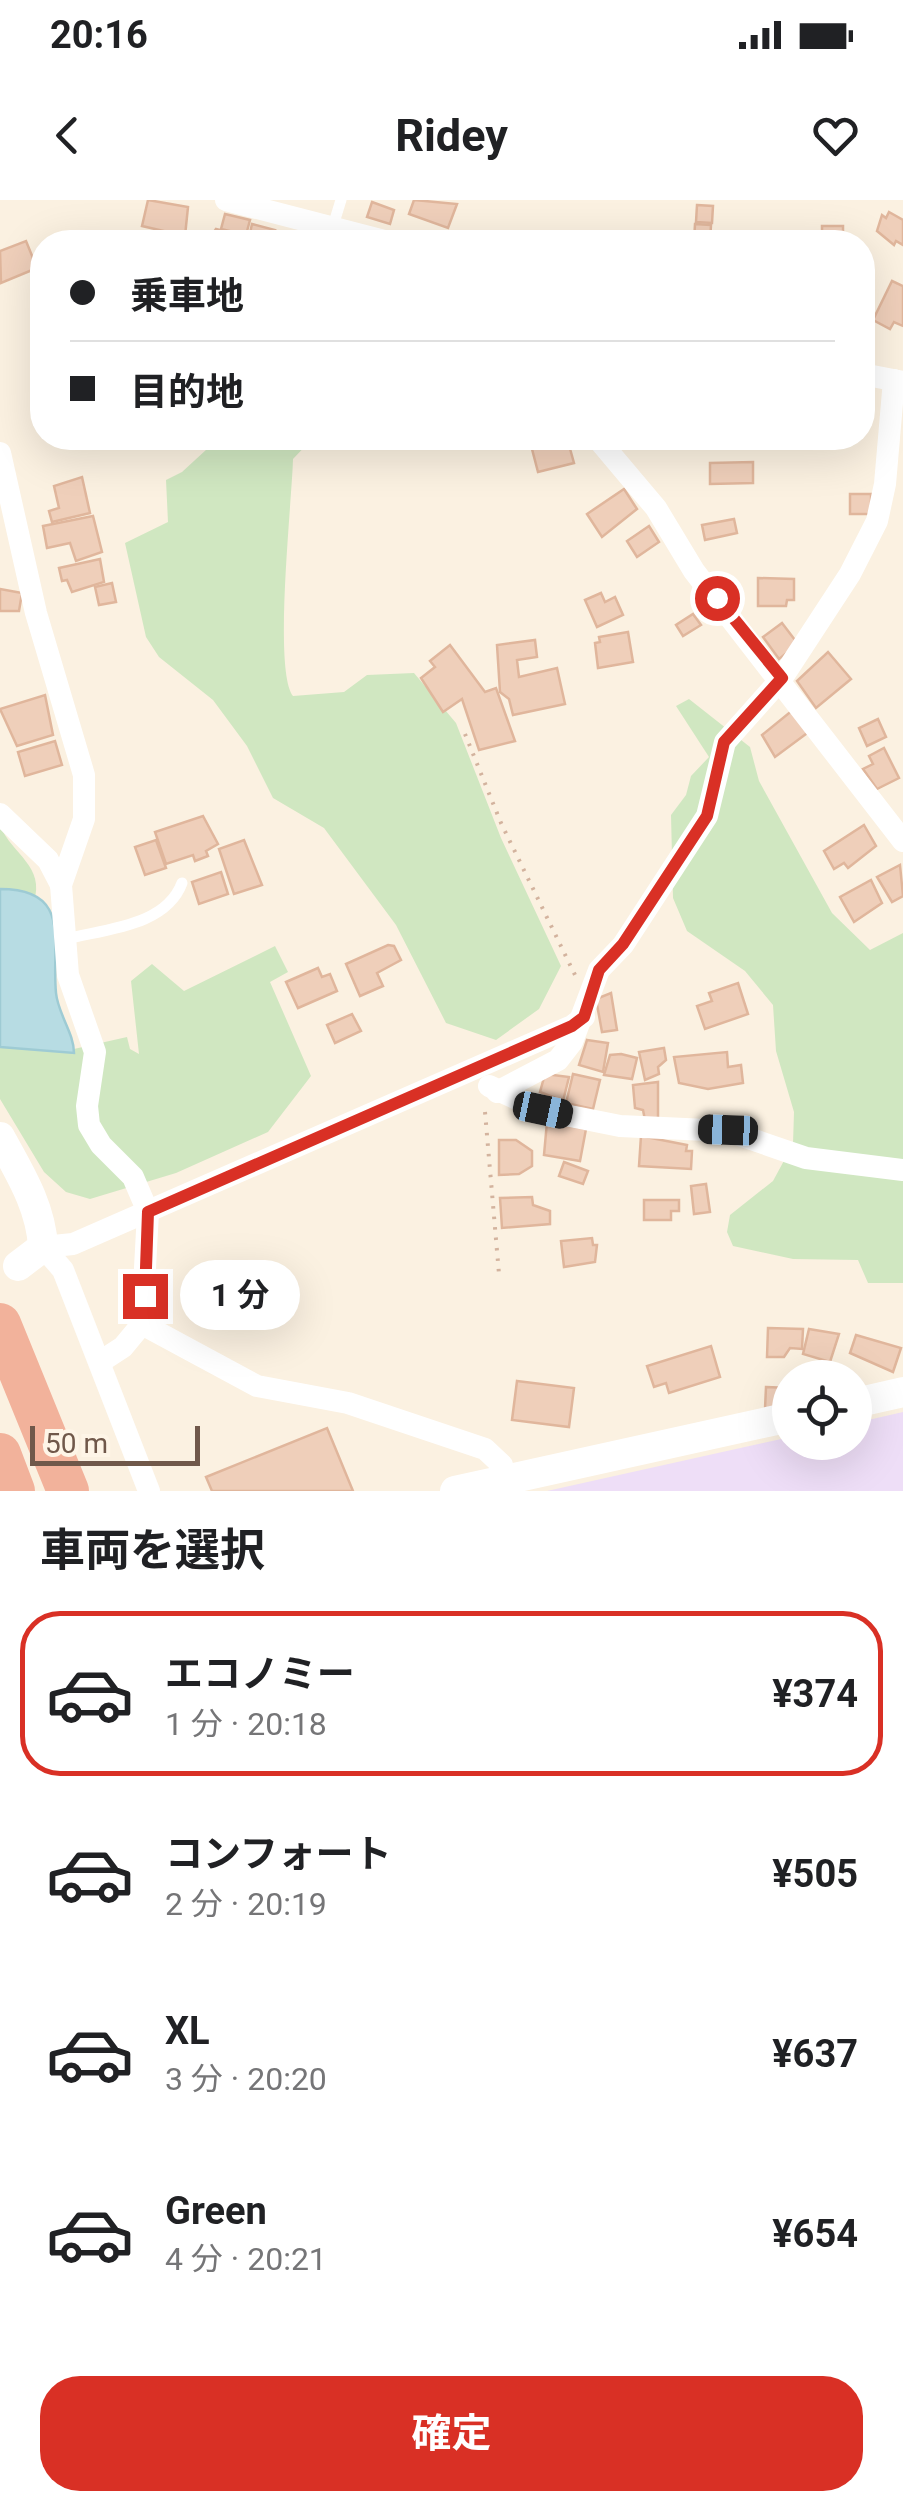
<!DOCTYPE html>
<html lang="ja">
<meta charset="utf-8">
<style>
body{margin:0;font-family:Roboto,"Noto Sans JP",sans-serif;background:#f6f6f6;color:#202124;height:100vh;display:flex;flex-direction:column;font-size:38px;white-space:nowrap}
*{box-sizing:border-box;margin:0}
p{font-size:32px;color:#757577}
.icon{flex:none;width:55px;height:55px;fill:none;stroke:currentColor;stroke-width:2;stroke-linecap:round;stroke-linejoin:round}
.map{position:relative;height:1291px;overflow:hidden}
.sheet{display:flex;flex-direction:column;background:#fff;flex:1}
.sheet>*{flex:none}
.banner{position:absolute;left:30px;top:30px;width:845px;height:220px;border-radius:40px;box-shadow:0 10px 40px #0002;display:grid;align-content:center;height:220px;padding:0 40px;background:#fff}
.controls{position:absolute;left:772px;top:1160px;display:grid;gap:20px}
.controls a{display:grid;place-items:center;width:100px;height:100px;border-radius:50%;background:#fff;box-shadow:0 10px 40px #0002;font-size:50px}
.scale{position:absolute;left:30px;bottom:25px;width:170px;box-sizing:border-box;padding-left:10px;border:5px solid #70584a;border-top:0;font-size:28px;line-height:35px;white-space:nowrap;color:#70584a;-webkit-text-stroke:8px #fef5e7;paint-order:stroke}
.end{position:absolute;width:45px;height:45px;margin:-22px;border:12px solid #d93025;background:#fff;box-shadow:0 0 0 5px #fff}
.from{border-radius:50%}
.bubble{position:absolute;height:70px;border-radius:35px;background:#fff;box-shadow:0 10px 40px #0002;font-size:32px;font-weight:700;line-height:70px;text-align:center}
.car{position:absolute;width:30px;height:60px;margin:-30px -15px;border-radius:12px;box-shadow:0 0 8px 2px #0007;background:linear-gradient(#222 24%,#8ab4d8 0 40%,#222 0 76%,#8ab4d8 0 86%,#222 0)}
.banner b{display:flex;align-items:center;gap:35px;height:95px;font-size:38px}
.banner b+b{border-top:2px solid #e0e0e0}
.banner i{width:25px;height:25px;background:#202124}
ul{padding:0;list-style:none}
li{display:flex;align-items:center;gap:30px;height:165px;margin:0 20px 15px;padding:0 20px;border:5px solid transparent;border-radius:40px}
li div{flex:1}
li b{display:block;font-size:38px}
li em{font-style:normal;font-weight:700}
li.active{border-color:#d93025}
li>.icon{width:90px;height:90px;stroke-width:1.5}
h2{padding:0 40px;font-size:45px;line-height:120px}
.action{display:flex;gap:20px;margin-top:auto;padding:20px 40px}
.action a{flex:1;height:115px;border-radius:40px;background:#d93025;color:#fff;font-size:40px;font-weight:700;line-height:115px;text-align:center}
.status{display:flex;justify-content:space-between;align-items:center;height:70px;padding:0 50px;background:#fff;direction:ltr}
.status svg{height:28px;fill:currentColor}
header{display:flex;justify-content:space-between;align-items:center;height:130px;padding:0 40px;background:#fff;font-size:45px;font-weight:700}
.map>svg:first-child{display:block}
.education{fill:#eedef7}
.green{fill:#d0e7c1}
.water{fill:#b7dce3;stroke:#9ecbd4;stroke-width:2.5}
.building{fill:#efcfba;stroke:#e0b69c;stroke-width:2.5}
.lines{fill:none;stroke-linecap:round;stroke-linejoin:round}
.path{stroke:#d3b39e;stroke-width:4;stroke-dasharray:2.5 8;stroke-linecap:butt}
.service{stroke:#fff;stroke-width:11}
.minor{stroke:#fff;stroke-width:22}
.tertiary{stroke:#fff;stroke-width:30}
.motorway{stroke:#f2b29b;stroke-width:42}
.route{stroke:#d93025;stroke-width:12}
</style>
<div class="status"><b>20:16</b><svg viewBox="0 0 49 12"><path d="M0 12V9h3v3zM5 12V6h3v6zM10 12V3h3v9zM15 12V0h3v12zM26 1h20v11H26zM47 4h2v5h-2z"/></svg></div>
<header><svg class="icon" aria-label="back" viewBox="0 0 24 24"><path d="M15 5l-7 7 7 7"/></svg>Ridey<svg class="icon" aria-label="heart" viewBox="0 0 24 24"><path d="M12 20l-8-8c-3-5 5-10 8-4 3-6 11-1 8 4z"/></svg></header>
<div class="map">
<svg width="903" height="1291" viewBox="0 0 903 1291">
<rect width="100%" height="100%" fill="#fbf1e1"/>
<!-- education -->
<path class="education" d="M903,1212V1291H547L790,1237V1242H855V1223Z"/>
<!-- green -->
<g class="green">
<path d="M219,238H313L293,259C292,302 273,470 293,496L344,492L367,475L414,473L456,523L501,638L561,766L539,809L496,840L446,823L396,725L324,628L273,598L247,546L213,500L159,457L146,437L125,343L168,322L166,280L182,272Z"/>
<path d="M689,499L750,547L759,581L832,713L870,750L903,733V1083H868L858,1060L793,1059L733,1046L727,1032L730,1015L773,981L793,944L794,912L776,851L773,805L745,771L687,731L673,698L671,615L686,595L691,576L709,557L676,506Z"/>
<path d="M0,626C13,655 45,666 34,702L0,692Z"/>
<path d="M275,746L288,772L270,782L311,876L268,932L176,973L90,999L66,992L44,972L0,899V836L65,851L127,837L130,849L139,854L131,781L152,764L184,791Z"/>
</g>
<!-- water -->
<path class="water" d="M0,689C73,689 51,742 56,793C58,814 74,833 74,853L0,847Z"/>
<!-- building -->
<g class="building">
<path d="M148,0L188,7L185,36L142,26Z"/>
<path d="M414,0L457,4L448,28L409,14Z"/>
<path d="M372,2L394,10L390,24L367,17Z"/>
<path d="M697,5L713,6L712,23L696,22Z"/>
<path d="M889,12L903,20V45L896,41L894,45L877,31L882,15L886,18Z"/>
<path d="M225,14L250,20L246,35L221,29Z"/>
<path d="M252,24L275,30L273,35L282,37L281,42H248Z"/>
<path d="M695,24L711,25L710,42H694Z"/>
<rect x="822" y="26" width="21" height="16"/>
<path d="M216,29L243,36L242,42H207Z"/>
<path d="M26,41L37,68L1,83L0,51Z"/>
<path d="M892,81L903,86V126L894,122L890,129L873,120Z"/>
<path d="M567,238L574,263L538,272L532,249L544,245L543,240Z"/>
<path d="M753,262V283L710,284V263Z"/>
<path d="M82,277L90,313L52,322L49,311L59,308L54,286Z"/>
<path d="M624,289L637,309L602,337L587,314Z"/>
<rect x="850" y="294" width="21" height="20"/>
<path d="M93,316L102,352L76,361L70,343L47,348L43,326Z"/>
<path d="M734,319L737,333L705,340L702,325Z"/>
<path d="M649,326L659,342L637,357L627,341Z"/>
<path d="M100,359L104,382L72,392L67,380L62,381L59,368Z"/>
<path d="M758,378L794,379V400H787L786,406H758Z"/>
<path d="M112,383L116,402L99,405L95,387Z"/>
<path d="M0,389L22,393L19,411H0Z"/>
<path d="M601,393L605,402L615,397L623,415L597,427L585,400Z"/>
<path d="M693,414L701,425L683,436L676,425Z"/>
<path d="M782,423L798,444L779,459L763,437Z"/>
<path d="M628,432L633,462L598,468L595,443L600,442L599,437Z"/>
<path d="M535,440L537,457L517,460L519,477L557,468L565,504L513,515L509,499L500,492L497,445Z"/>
<path d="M450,445L485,492L496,488L515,541L479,550L462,499L443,512L421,478L435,467L430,461Z"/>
<path d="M828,452L851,479L816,508L797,481Z"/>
<path d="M45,495L53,535L17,546L0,509Z"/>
<path d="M794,509L810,531L775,557L762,535Z"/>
<path d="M878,519L886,537L867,546L859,528Z"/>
<path d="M55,541L62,565L25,576L18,552Z"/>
<path d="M884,548L899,578L877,589L863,569L873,564L869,556Z"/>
<path d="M203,616L218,644L206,651L208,656L195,661L193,655L166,664L155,632Z"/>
<path d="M864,625L876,646L848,668L844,663L834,669L824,651Z"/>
<path d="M156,640L166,668L145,675L135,647Z"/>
<path d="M244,640L262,685L234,694L219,649Z"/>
<path d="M900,665L903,696L892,702L877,677Z"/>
<path d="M221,672L228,694L199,704L192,682Z"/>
<path d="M871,680L882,703L854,722L840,697Z"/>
<path d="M388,745L394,746L401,760L377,773L383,786L360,796L346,764Z"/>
<path d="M318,768L322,777L330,774L337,791L298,808L286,782Z"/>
<path d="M738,783L748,814L705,829L697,806L712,801L709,793Z"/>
<path d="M611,793L617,830L602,832L596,799Z"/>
<path d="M352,814L361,831L335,843L327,825Z"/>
<path d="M587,840L608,843L603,872L579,865Z"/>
<path d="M664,848L666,860L658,867L659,874L645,880L639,852Z"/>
<path d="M727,852L728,867L741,865L743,883L708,889L679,883L674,857Z"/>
<path d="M621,854L637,858L632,879L604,875L610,855Z"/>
<path d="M545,874L569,877L563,901L540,892Z"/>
<path d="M573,874L600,880L593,909L566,903Z"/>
<path d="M658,882V920H645L643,910L635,908L633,885Z"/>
<path d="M547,922L586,929L580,961L544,955Z"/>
<path d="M641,936L687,945L686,951H692L691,969L639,966Z"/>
<path d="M499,940H516L532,951V966L519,974L499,975Z"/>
<path d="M564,962L588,971L583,984L559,976Z"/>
<path d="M706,984L710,1012L694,1014L691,986Z"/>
<path d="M532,997L533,1005L550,1011V1024L502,1028L500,998Z"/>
<path d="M644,1000H679V1011H671V1020H644Z"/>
<path d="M592,1038L593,1045H597L595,1062L564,1067L561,1041Z"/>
<path d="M768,1128L803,1129L802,1149L790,1148L784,1157H767Z"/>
<path d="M809,1129L839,1134L830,1162L803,1154Z"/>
<path d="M856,1135L901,1148L893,1172L850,1153Z"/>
<path d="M711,1146L720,1177L669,1193L666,1183L654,1187L647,1166Z"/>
<path d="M517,1181L574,1188L569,1227L512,1220Z"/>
<path d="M766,1187L790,1188V1203L765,1209Z"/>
<path d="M327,1228L353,1291H212L206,1277Z"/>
</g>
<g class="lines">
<!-- path -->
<g class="path">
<path d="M465,534L501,623L575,775"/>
<path d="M485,912L499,1074"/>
</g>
<!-- service -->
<g class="service">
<path d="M333,26L341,0"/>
<path d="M66,739C106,729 166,726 182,683"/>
</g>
<!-- minor -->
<g class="minor">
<path d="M226,0L388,42"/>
<path d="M862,174L903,182"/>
<path d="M597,238L656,308L694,371L903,641"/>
<path d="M0,253L36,413L84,575V619L61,685L68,775L95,852L87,906L89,925L101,945L133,977L148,1012L142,1124L123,1147L100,1162"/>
<path d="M0,614L48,660L61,685"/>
<path d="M489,886L543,911L580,918L620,926L728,931L806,958L903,970"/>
<path d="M497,892L558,860L572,842L599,770L623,745L707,616L725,542L782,478L850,374L877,321L885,284L894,180"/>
<path d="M43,1047L73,1044L572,826L584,817"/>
<path d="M43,1047L63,1070L149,1291"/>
<path d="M142,1124L257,1186L348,1203L485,1249L502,1265L505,1280"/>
</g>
<!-- tertiary -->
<g class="tertiary">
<path d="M0,937C19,972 41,1006 43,1047L18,1066"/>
<path d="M855,1203L903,1192"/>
<path d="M455,1291L790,1217"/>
</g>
<!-- motorway -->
<g class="motorway">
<path d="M0,1124L68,1291"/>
<path d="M0,1254L14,1291"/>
</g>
</g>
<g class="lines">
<!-- route -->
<path class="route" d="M145,1096L148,1012L572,826L584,817L599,770L623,744L707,616L724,542L782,478L717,398"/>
</g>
</svg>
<div class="controls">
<a><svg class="icon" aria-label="locate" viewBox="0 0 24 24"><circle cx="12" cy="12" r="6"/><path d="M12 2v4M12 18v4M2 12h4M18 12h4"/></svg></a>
</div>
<div class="scale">50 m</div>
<i class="end from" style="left:717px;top:398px"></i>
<i class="end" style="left:145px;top:1096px"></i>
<div class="bubble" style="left:180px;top:1060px;width:120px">1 分</div>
<i class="car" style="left:543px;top:910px;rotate:102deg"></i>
<i class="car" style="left:728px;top:930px;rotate:272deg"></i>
<div class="banner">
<b><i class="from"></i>乗車地</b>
<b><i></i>目的地</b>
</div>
</div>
<section class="sheet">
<h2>車両を選択</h2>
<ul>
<li class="active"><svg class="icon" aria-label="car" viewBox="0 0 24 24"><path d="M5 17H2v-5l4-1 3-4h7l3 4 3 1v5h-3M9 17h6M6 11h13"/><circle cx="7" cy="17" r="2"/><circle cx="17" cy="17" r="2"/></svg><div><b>エコノミー</b><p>1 分 · 20:18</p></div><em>¥374</em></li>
<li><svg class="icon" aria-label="car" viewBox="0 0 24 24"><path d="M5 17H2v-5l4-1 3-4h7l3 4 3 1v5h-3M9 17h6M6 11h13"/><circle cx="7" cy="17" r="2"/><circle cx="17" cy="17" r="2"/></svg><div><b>コンフォート</b><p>2 分 · 20:19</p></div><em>¥505</em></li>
<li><svg class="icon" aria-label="car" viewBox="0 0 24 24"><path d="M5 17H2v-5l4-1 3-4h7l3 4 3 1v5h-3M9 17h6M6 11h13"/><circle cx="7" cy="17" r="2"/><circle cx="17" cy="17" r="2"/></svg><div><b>XL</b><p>3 分 · 20:20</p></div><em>¥637</em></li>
<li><svg class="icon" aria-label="car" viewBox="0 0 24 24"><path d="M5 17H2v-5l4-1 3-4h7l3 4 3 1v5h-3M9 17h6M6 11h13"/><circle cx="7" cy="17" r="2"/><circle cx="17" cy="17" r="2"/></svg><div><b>Green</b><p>4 分 · 20:21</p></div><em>¥654</em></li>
</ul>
<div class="action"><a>確定</a></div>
</section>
